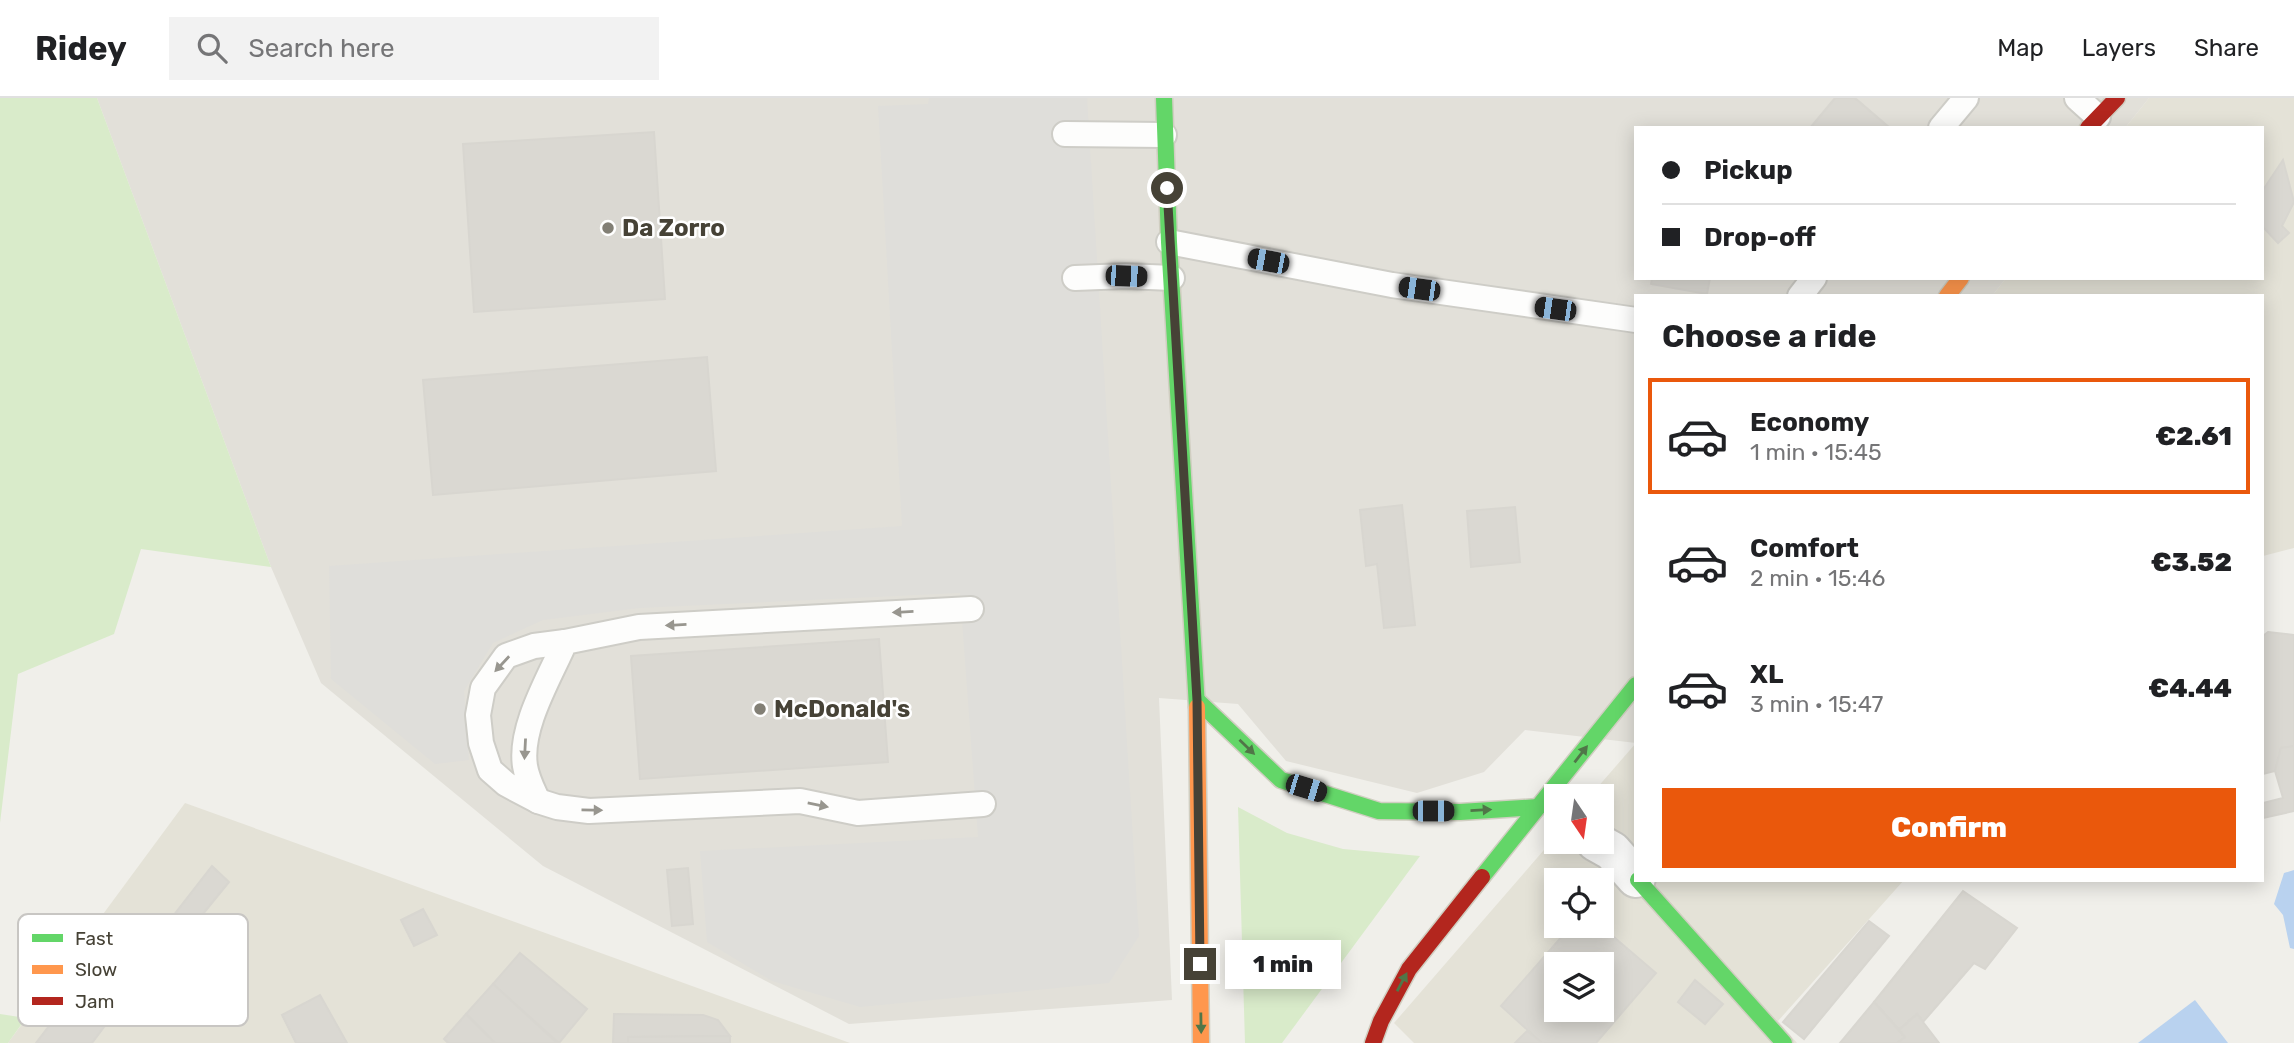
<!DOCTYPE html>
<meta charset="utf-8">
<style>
body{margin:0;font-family:Rubik,sans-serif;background:#f2f2f2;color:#202124;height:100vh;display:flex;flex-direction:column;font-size:26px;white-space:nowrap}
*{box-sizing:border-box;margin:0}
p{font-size:23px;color:#757577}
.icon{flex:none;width:38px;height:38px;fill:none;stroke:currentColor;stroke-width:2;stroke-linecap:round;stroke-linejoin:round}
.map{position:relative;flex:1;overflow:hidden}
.drawer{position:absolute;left:1634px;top:196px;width:630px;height:588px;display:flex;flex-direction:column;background:#fff;border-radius:0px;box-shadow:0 4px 18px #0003}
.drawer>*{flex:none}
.top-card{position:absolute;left:1634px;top:28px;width:630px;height:154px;border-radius:0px;box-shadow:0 4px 18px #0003;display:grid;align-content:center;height:154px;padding:0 28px;background:#fff}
.needle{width:46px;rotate:167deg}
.buttons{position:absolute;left:1544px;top:686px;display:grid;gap:14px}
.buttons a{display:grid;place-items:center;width:70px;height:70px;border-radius:0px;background:#fff;box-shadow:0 4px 18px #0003;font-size:35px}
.end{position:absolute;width:32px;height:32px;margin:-16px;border:9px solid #464236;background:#fff;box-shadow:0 0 0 4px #fff}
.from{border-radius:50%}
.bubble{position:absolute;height:49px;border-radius:0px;background:#fff;box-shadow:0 4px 18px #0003;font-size:23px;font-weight:800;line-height:49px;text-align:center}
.car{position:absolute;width:21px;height:42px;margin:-21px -10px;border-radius:9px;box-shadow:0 0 5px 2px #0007;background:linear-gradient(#222 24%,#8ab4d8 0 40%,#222 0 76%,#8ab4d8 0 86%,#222 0)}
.top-card b{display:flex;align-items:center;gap:24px;height:66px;font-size:26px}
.top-card b+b{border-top:2px solid #e0e0e0}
.top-card i{width:18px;height:18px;background:#202124}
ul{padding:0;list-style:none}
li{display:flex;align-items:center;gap:21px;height:116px;margin:0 14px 10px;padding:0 14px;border:4px solid transparent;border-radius:0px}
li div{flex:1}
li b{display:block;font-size:26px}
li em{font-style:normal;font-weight:800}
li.selected{border-color:#ea580c}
li>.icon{width:63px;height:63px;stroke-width:1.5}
h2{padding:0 28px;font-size:32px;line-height:84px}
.button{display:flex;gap:14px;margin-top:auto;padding:14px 28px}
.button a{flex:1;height:80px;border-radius:0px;background:#ea580c;color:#fff;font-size:28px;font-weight:800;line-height:80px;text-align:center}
header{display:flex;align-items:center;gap:42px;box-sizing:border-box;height:98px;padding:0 35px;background:#fff;border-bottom:2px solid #e0e0e0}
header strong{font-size:33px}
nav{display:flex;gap:38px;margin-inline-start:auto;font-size:24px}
.search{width:490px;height:63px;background:#f2f2f2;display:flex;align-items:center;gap:18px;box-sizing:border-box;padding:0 24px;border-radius:0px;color:#757577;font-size:26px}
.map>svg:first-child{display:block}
.residential{fill:#e4e2d7;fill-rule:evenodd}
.industrial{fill:#e2e0d9}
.green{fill:#d9ebca}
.parking{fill:#dfdeda}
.water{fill:#b9d2ef}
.building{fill:#dad8d2;stroke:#d8d6d0;stroke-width:2;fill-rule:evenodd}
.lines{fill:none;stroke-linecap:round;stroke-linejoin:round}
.lane-casing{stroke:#cecdc7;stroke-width:28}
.street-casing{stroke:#cecdc7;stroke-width:42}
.fast-casing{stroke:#d0cec1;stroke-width:19}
.slow-casing{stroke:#d0cec1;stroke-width:19}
.jam-casing{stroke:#d0cec1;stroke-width:19}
.lane{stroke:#fdfdfc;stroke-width:24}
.street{stroke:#fdfdfc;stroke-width:38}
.fast{stroke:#63d668;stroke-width:16}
.slow{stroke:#ff974d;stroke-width:16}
.jam{stroke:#b3261e;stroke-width:16}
.oneway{fill:#98968f}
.oneway2{fill:#507648}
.route{stroke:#464236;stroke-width:9}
.poi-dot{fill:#827f75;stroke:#fff;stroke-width:2.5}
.labels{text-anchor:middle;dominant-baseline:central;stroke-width:5;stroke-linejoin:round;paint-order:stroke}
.poi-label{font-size:24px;font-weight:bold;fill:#464236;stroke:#fff;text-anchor:start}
.key{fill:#fff;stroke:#c8c6c3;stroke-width:2}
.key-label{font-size:19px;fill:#464236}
</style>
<header>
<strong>Ridey</strong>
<div class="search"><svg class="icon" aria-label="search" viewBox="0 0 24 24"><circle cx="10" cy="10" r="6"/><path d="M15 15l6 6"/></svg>Search here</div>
<nav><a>Map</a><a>Layers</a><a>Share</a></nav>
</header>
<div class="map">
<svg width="2294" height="945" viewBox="0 0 2294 945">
<rect width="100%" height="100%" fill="#f0efea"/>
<!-- residential -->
<g class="residential">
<path d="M2149,0H2294V450L2263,458V198H1992L2006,180H2263V30H2125Z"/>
<path d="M1636,645V782H1904L1778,923L1797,945H1414L1394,925L1556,738V744H1601V698H1590ZM1556,782H1601V828H1556ZM1556,866H1601V912H1556Z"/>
<path d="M185,705L850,945H8Z"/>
</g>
<!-- industrial -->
<path class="industrial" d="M97,0H2149L2125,30H1636V180H2006L1992,198H1636V645L1525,632L1484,674L1417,695L1286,663L1238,606L1159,600L1172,902L849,926L543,768L321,585L271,469Z"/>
<!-- green -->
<g class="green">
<path d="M0,0H97L271,469L141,451L114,536L18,576L0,725Z"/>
<path d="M1238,709L1287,735L1343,751L1420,758L1282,945H1245Z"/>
<path d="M0,916L26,920L8,945H0Z"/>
</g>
<!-- parking -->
<path class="parking" d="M929,0H1087L1139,838L1109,885L860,909L772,883L707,844L700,753L978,739L960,495L639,510L543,522L493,545L464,593L469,662L435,666L331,581L329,468L902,428L878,8L928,6Z"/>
<!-- water -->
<g class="water">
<path d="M2294,772V851L2290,850L2283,817L2274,806L2284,775Z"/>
<path d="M2195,902L2228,945H2138Z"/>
</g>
<!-- building -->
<g class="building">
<path d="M1835,0H1855L1890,30H1810Z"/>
<path d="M654,34L665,201L474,214L463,46Z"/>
<path d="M2283,62L2294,104L2282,128L2289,135L2278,145L2263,129V92Z"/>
<path d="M1652,180H1710L1707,196L1651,186Z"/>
<path d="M707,259L716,373L433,397L423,282Z"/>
<path d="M1402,407L1415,527L1384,530L1377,466L1366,468L1360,412Z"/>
<path d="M1515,409L1520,464L1471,469L1467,413Z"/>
<path d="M2268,534L2294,537V648L2281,650L2275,673L2263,676V538Z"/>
<path d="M879,541L888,664L640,681L631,558Z"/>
<path d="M2294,648V713L2263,720V705L2283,700L2275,673L2281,650Z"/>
<path d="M212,768L229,784L155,875L138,863Z"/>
<path d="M688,770L693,826L672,828L667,772Z"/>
<path d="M1963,793L2017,830L1985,871L1974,865L1923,924L1917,916L1899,932L1874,904Z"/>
<path d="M423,811L437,837L414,848L401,822Z"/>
<path d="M1869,823L1889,838L1804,941L1783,924Z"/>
<path d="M1571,828H1601L1656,875L1596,945H1542L1501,908ZM1556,866H1601V912H1556Z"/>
<path d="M520,855L587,911L559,945L493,886Z"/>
<path d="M1695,882L1723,906L1705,926L1678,904Z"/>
<path d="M493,886L557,945H495L466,916Z"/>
<path d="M320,897L347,945H296L282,917Z"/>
<path d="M72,898L107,925L92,945H36Z"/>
<path d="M1874,904L1905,939L1898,945H1840Z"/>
<path d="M466,916L495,945H448L444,941Z"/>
<path d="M614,916L703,917L718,922L730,938L628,939V945H613Z"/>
<path d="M1917,916L1923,924L1939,945H1898L1905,939L1899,932Z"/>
<path d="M1527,933L1542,945H1515Z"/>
<path d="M730,938V945H628V939Z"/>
</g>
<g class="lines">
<!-- lane casing -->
<g class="lane-casing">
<g id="lane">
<path d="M2077,0L2098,19"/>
<path d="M1941,30L1966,0"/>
<path d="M1065,36L1164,37"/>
<path d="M1169,144L1392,187L1636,222"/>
<path d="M1075,180L1126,178L1172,180"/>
<path d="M1800,198L1814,180"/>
<path d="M565,544L534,548L506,558L483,590L478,617L481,645L490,672L506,686L538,703L557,709L589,713L800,703L858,715L983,706"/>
<path d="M538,703C533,692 527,681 525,668C519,629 550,579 565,544L639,529L971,511"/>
</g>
</g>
<!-- street casing -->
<g class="street-casing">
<path id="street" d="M1596,744L1612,753L1636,780"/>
</g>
<!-- fast casing -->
<g class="fast-casing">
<g id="fast">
<path d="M1164,0L1169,144L1197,609"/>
<path d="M1197,602L1281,682L1379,713L1460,714L1538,709"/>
<path d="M1482,779L1636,587"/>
<path d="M1638,782L1784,945"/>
</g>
</g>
<!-- slow casing -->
<g class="slow-casing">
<g id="slow">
<path d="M1947,198L1961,180"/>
<path d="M1197,609L1201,945"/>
</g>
</g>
<!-- jam casing -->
<g class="jam-casing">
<g id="jam">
<path d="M2088,30L2117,0"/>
<path d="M1373,945L1381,923L1409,871L1482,779"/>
</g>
</g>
<!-- lane -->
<use href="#lane" class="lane"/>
<!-- street -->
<use href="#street" class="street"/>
<!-- fast -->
<use href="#fast" class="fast"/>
<!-- slow -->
<use href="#slow" class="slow"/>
<!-- jam -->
<use href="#jam" class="jam"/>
</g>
<!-- one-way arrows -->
<defs><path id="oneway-solid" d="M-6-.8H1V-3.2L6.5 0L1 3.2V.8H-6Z" transform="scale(1.75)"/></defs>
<g class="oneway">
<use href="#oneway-solid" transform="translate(903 514) rotate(177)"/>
<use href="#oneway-solid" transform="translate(676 527) rotate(177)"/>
<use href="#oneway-solid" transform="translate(502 566) rotate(133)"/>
<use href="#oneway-solid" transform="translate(525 651) rotate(93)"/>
<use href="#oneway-solid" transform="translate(818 707) rotate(11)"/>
<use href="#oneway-solid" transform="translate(592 712) rotate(1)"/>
</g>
<g class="oneway2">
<use href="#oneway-solid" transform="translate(1247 649) rotate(44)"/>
<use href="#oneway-solid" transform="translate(1581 656) rotate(-52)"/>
<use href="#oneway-solid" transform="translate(1481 712) rotate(-3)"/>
<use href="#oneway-solid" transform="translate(1402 884) rotate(-62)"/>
<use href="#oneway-solid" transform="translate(1201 925) rotate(89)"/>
</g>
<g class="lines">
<!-- route -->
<path class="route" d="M1167,90L1197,602L1200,866"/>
</g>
<!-- markers -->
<g class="poi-dot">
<circle cx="608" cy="130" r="7"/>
<circle cx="760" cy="611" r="7"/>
</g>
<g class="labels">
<!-- poi labels -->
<g class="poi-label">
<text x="622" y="130">Da Zorro</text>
<text x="774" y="611">McDonald's</text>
</g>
</g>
<!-- legend -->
<rect x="18" y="816" width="230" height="112" rx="10" class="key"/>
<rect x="32" y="836" width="31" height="8" fill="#63d668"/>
<rect x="32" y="867" width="31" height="9" fill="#ff974d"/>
<rect x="32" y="899" width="31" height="8" fill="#b3261e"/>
<g class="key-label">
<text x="75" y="847">Fast</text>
<text x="75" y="878">Slow</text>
<text x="75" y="910">Jam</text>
</g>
</svg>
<div class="buttons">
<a><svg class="needle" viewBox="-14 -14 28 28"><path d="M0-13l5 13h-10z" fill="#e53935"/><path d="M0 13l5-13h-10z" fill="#757577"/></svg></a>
<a><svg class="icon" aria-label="locate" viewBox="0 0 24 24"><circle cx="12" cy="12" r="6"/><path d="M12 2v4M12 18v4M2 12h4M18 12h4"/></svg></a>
<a><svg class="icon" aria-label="layers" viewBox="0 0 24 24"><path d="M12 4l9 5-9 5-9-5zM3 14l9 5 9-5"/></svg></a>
</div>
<i class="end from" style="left:1167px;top:90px"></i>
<i class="end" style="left:1200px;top:866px"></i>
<div class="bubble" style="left:1225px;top:842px;width:116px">1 min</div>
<i class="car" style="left:1268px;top:163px;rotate:281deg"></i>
<i class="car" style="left:1126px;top:178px;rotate:92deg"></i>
<i class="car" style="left:1419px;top:191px;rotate:278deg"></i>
<i class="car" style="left:1555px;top:211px;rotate:278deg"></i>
<i class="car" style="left:1306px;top:690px;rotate:107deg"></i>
<i class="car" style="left:1433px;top:713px;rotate:90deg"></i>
<div class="top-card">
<b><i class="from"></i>Pickup</b>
<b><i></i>Drop-off</b>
</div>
<section class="drawer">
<h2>Choose a ride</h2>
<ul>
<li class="selected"><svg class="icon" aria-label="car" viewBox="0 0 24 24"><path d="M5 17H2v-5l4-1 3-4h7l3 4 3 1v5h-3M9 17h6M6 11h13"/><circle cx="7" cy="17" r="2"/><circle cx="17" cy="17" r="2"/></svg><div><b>Economy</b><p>1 min · 15:45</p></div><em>€2.61</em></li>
<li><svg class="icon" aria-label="car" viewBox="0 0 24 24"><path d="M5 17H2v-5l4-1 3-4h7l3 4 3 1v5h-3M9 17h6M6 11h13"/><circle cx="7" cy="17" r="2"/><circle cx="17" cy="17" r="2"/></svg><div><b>Comfort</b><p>2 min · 15:46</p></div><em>€3.52</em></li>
<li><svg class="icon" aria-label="car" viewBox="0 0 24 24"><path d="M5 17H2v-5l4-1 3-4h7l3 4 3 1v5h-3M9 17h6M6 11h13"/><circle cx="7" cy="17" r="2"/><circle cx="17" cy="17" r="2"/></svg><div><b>XL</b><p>3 min · 15:47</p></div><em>€4.44</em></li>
</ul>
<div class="button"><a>Confirm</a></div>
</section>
</div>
